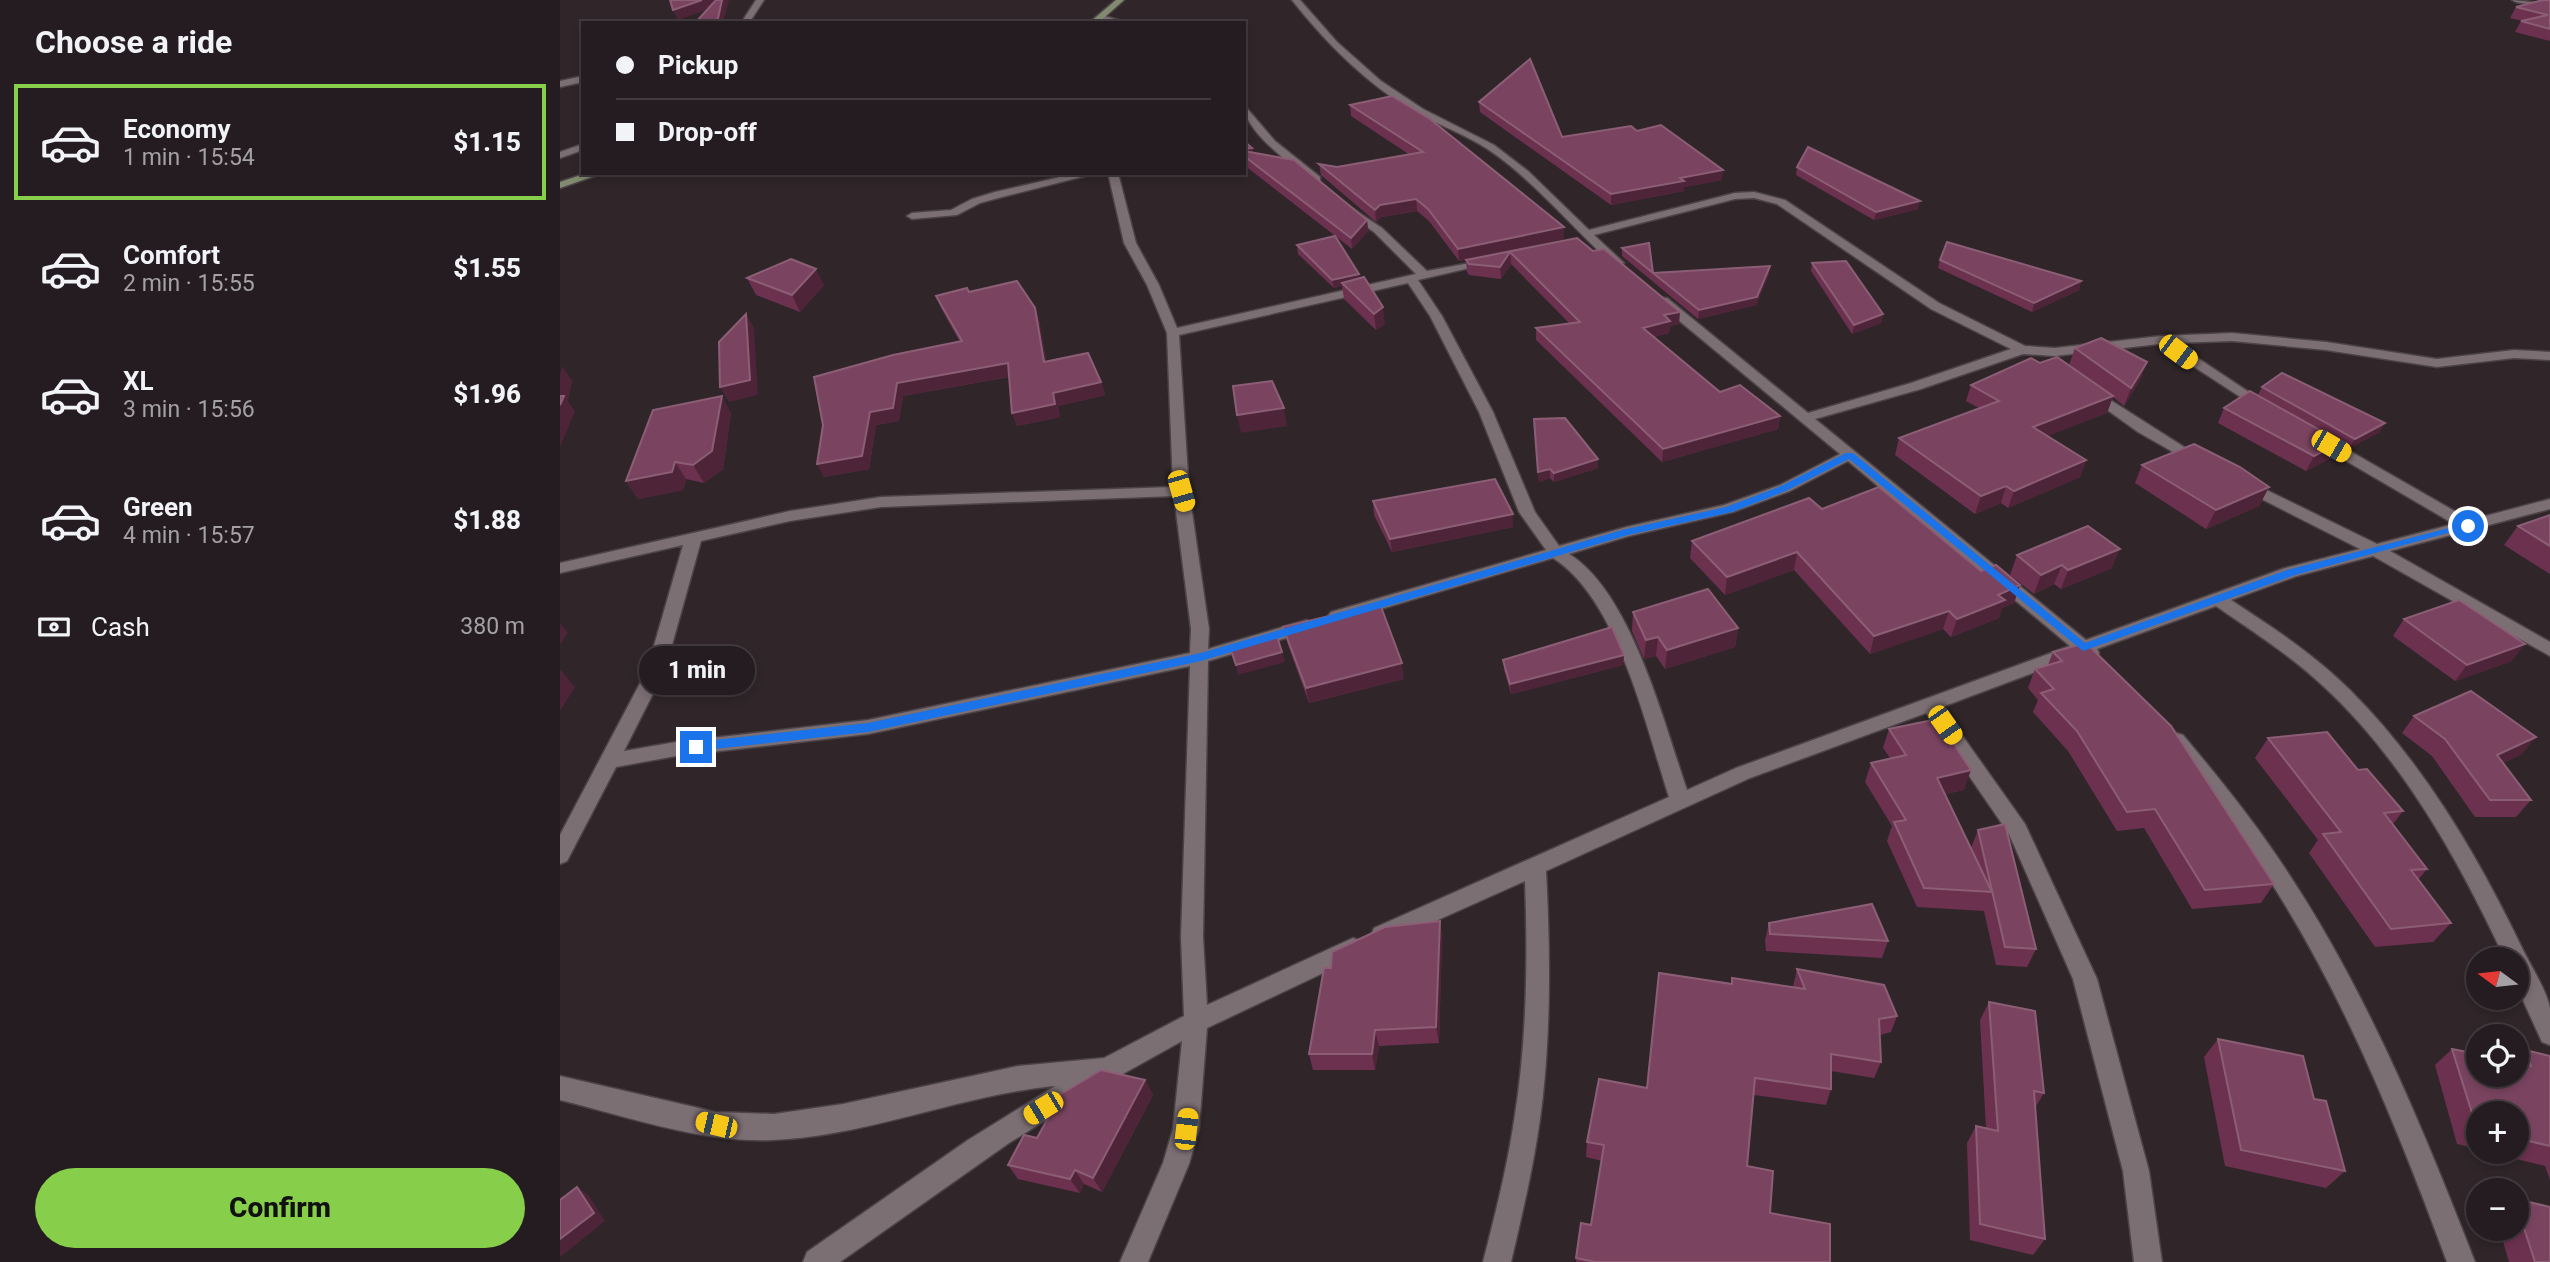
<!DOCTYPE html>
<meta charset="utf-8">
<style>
body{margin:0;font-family:Roboto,sans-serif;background:#2c2529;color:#f1f3f6;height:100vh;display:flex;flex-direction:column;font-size:26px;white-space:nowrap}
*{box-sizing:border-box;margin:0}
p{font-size:23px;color:#a3a1a5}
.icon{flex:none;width:38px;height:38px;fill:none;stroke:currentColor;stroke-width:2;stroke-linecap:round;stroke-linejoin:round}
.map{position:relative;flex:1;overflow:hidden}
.drawer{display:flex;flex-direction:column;background:#241c20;width:560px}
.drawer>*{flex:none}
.banner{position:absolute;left:21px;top:21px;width:665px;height:154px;border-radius:0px;box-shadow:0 4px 10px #0003,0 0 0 2px #413a3e;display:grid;align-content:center;height:154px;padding:0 35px;background:#241c20}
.needle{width:46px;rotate:285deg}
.buttons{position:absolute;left:1906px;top:947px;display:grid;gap:14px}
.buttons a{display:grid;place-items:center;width:63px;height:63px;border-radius:50%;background:#241c20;box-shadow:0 4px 10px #0003,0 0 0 2px #413a3e;font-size:35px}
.end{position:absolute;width:32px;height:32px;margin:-16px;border:9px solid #1a73e8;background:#fff;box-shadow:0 0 0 4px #fff}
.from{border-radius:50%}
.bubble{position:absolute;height:49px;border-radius:24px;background:#241c20;box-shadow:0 4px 10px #0003,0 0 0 2px #413a3e;font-size:23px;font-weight:800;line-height:49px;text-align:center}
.car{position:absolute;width:21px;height:42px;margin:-21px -10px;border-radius:9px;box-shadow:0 0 5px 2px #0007;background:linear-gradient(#f5c518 24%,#345 0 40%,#f5c518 0 76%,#345 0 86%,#f5c518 0)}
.banner b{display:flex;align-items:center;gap:24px;height:66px;font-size:26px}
.banner b+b{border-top:2px solid #413a3e}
.banner i{width:18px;height:18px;background:#f1f3f6}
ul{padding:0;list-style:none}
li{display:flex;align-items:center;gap:21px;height:116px;margin:0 14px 10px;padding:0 21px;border:4px solid transparent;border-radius:0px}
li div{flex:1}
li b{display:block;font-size:26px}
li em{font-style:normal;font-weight:800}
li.on{border-color:#87cf4a}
li>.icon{width:63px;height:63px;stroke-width:1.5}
h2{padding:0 35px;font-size:32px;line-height:84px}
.pay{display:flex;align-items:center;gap:18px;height:77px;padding:0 35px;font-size:26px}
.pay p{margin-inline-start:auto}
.action{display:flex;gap:14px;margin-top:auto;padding:14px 35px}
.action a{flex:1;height:80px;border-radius:42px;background:#87cf4a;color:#111;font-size:28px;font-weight:800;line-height:80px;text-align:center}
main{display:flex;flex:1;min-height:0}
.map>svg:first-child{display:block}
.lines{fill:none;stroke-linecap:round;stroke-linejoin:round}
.lane-casing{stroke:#4c4347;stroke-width:3}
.street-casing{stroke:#4c4347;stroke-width:3}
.secondary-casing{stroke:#4c4347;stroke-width:3}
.lane{fill:#7c6f74;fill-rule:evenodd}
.street{fill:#7c6f74;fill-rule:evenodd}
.secondary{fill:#828a6f;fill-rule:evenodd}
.wall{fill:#6c314f}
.shaded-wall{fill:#4e2439}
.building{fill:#7a4460;stroke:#8c5e75;stroke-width:2}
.route{fill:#1a73e8}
</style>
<main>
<section class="drawer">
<h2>Choose a ride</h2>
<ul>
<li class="on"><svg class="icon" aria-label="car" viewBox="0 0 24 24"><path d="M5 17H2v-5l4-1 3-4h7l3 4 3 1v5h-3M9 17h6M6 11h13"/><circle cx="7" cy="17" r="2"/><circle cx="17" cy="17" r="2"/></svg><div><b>Economy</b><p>1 min · 15:54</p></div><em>$1.15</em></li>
<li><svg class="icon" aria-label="car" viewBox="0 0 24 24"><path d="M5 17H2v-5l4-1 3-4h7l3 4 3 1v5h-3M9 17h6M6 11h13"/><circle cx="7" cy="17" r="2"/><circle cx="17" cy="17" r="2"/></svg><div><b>Comfort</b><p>2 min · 15:55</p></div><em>$1.55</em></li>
<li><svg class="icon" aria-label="car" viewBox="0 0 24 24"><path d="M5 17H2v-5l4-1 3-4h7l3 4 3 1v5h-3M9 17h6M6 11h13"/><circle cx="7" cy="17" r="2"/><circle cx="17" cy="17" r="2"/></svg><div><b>XL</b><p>3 min · 15:56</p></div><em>$1.96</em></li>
<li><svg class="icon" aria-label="car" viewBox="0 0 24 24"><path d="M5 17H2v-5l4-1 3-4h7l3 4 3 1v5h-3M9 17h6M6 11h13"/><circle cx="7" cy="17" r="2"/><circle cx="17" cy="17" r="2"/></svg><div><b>Green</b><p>4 min · 15:57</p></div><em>$1.88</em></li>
</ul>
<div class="pay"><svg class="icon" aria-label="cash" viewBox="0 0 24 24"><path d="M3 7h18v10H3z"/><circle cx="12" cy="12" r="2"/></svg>Cash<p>380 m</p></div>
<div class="action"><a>Confirm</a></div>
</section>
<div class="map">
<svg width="1990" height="1262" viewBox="0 0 1990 1262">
<rect width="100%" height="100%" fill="#30262a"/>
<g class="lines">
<!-- lane casing -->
<g class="lane-casing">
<path id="lane" d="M1952,0L1990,4V8L1956,2Z"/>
</g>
<!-- street casing -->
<g class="street-casing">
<g id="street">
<path d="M196,0H204L189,23H181Z"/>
<path d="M732,0H740L777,42L821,81L863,109L934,145L968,171L1029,230L1175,193L1194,192L1225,200L1379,303L1465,346L1495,348L1601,336L1672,333L1766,342L1877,359L1954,350L1990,352V360L1954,358L1877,367L1766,350L1672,341L1615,343L1707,404V410L1702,411L1599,344L1495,356L1463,354L1361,389L1255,419L1526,640L1725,568L1800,549L1680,488L1677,485L1680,482H1690L1817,544L1894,524L1752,441V435H1762L1910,520L1990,499V509L1830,551L1990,642V656L1813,556L1737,576L1671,600C1712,627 1755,655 1790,690C1864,764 1918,856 1963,950C1972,968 1986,989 1990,1008C1990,1019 1990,1034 1990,1045L1982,1042L1956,985V959H1945C1899,861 1843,759 1762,685C1730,655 1692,631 1656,606L1537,649L1539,653L1536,657L1530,659L1521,655L1382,707L1465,824L1537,979L1589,1171L1602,1262H1574L1563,1171L1513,979L1449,834L1366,713L1190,778L986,871C990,946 991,1020 983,1095C977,1151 964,1207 951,1262H923C935,1215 947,1168 954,1121C967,1042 968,960 965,881L822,945L814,942L811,935L814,928L1109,797C1086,727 1058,599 993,558L777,622L768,616L771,612L986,550L959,512L919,412L870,316L848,283L619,335L629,491L649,629L648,649L747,620L756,626L753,630L648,661L643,937L647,1005L793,938L801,941L804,948L801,955L647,1028L639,1129L629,1164L588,1262H560L603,1163L613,1129L622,1041L534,1090L449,1143L280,1262H243L247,1252L408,1140L495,1086C400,1095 308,1136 213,1140C141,1143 69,1117 0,1100V1076L156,1112L214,1114L283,1104L458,1066L544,1058L624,1016L621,937L630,666L308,734L116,756L56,767L7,861L0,864V835L87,670L123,545L0,573V563L230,511L321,497L613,487L607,333L587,285L564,243L548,173H558L576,243L599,285L617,328L856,274L814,232L783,210L782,208L787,205L822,228L867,271L931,259V263L858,280L882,316L933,412L975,512L999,546L1066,527L1164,505L1220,485L1280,454L1099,304V298H1107L1248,413L1351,383L1451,349L1371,309L1217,204L1194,198L1175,199L1034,235L1064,263L1054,265C1012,228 976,182 929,150C905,134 878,125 853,111C806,83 766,43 732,0ZM1288,461L1510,646L1176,768L1127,790C1104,723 1071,592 1009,554L1069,536L1173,512L1230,491ZM614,496L631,629L630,653L308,720L116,742L64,751L105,670L141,541L230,521L321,507Z"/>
<path d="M541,15L562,21L563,23L538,19Z"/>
<path d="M23,76V82L0,87V81Z"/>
<path d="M684,105L715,141L760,177V181H752C733,165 684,132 684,105Z"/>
<path d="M23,144V150L0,158V152Z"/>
<path d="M517,173H537L442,197L420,203L397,215L352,219L347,216L352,213L391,210L412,199L435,192Z"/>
<path d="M1530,387L1646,461L1639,465L1634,464L1578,432L1525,394L1523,391Z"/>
<path d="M1616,733L1623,735C1655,773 1686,811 1714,852C1801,978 1860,1120 1915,1262H1887C1836,1124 1781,987 1699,864C1671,823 1640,784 1609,745L1606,740L1609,735Z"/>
</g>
</g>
<!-- secondary casing -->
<g class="secondary-casing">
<g id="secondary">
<path d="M556,0H564L538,23H529Z"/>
<path d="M27,173H43L0,188V182Z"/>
</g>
</g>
<!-- lane -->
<use href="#lane" class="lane"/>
<!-- street -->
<use href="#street" class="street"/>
<!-- secondary -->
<use href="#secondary" class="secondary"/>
</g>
<!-- wall -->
<g class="wall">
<path d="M1990,0V41L1955,32L1961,21H1963L1950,18L1956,7Z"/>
<path d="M919,102L1002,137L1077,131L1162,180L1124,187V191L1051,205L920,112Z"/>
<path d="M790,105L1004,227V239L899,261L869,221L857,211L821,217L816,222L761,175L759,164L777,167L850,155L791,116Z"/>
<path d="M684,141L692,148L693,153L807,220L808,231L792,249L684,165Z"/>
<path d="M1237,167L1358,209L1314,220L1236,175Z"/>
<path d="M1017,238L1119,324L1110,326L1109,333L1094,337L1160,392L1220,416L1218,429L1102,462L976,340V328L1010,324L951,264L941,279L909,275L907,272L906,260Z"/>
<path d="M737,245L799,274V279L825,324L816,330L784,299L782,286L774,288L738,254Z"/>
<path d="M1062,248L1093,273L1209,274L1196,305L1138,319L1062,256Z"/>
<path d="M1380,260L1521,281L1519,290L1472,312L1378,268Z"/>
<path d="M1252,263L1323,314L1321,323L1292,334L1251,271Z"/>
<path d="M187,278L264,285L240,312L196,295Z"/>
<path d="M409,292L475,308L479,320L486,361L541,382L545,395L498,406L500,417L457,426L452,413L449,377L343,396L339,421L316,425L309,469L264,477L257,464L400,342L381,308L376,296Z"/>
<path d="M1515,348L1587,362L1580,380L1564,406L1553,397L1547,413L1487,436L1526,460L1520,477L1448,508L1441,503L1415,514L1335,455L1339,438L1419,408L1406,401L1411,385L1480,363L1509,365Z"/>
<path d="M1702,387L1820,432L1789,448L1781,443L1773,457L1746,471L1658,423L1664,408L1698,395Z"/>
<path d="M171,413L163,469L144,483L126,479L123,490L78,499L66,481Z"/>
<path d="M974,419L1038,459V468L994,482L990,478L979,482Z"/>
<path d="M1582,465L1709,487L1699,506L1646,529L1575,483Z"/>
<path d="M813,501L953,514V527L832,552L814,515Z"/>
<path d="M1262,509L1421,571L1460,585L1454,603L1442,608L1439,618L1391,637L1383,629L1310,654L1234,570L1165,595L1130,558L1132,541Z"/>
<path d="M1990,515V574L1944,545L1958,526Z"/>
<path d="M1457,555L1552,568L1501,589L1494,584L1474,594L1450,575Z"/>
<path d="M1073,612L1178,628L1175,647L1105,669L1096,656L1084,659L1072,631Z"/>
<path d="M1844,619L1952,661L1895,681L1833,636Z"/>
<path d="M723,627L844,679L749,703L727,642Z"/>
<path d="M1493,652L1714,884L1701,903L1632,909L1584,828L1557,831L1508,751L1473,712L1478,700L1468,688L1475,669L1488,665Z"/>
<path d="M1064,655L1063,665L951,694L944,670L943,660Z"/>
<path d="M1854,716L1962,754L1943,763L1971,800L1956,817H1915L1872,756L1842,733Z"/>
<path d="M1329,729L1404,790L1385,794L1411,848L1418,830L1476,949L1467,967L1436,965L1424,911L1357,907L1327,841L1332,826L1305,782L1311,763L1330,758L1323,748Z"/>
<path d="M1708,738L1798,770L1843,811L1833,824L1867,869L1858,880L1891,923L1873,942L1815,947L1749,853L1758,840L1695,758Z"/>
<path d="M880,921L882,938L879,1043L819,1046L815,1070H753L749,1054L771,968Z"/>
<path d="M1209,923L1328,941L1322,958L1206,951L1205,940Z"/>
<path d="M1237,969L1337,1016L1331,1032L1320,1035L1321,1062L1314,1078L1271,1071V1089L1266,1105L1194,1095L1187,1166L1210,1213L1270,1262H1016V1258L1031,1225L1042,1161L1026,1157L1027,1142L1087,1088L1171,984L1172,978L1233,987Z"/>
<path d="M1429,1002L1484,1093L1475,1108L1485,1239L1473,1255L1410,1240L1407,1143L1416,1126L1426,1128L1420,1020Z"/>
<path d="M1658,1039L1754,1099L1785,1171L1766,1188L1665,1166L1644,1057Z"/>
<path d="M1892,1049L1956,1074V1058L1965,1050L1990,1056V1180L1985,1166L1927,1152H1956V1113H1918V1149L1897,1144L1875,1065Z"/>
<path d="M585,1080L593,1095L542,1192L524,1184L520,1193L458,1179L448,1165L477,1138Z"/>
<path d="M1956,1199L1990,1262H1949L1939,1228H1956Z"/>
</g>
<!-- shaded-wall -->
<g class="shaded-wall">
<path d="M142,0H156L157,6L118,20L113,10Z"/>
<path d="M162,0H169L163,23H157Z"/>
<path d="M692,148L694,158L684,156V149Z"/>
<path d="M1163,170L1162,180L1124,187V191L1051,205V194L1120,178Z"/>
<path d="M856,199L857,211L821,217L816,222L815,210L820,205Z"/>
<path d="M1360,201L1358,209L1314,220L1316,212Z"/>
<path d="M807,220L808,231L792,249L791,238Z"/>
<path d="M1004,227V239L899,261L898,249Z"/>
<path d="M950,252L951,264L941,279L940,267Z"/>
<path d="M1210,266L1209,274L1196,305L1138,319L1139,310Z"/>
<path d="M256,269L264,285L240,312L232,295Z"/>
<path d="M799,274L800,282L782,283V286L774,288L772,280Z"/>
<path d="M1521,281L1519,290L1472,312L1474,303Z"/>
<path d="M823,307L825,324L816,330L814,314Z"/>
<path d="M475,308L479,320L489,375L484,362Z"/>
<path d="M1120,312L1119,324L1110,326L1109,333L1082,340L1083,328L1104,315Z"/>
<path d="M186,314L194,328L198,395L169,402L160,387Z"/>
<path d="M1323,314L1321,323L1292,334L1294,325Z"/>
<path d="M1587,362L1580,380L1564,406L1571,388Z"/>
<path d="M448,363L453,376L343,396L339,421L316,425L309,469L264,477L257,464L310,412L337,383Z"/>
<path d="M2,366L12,381L8,402L15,411L0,447V376Z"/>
<path d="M541,382L545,395L498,406L500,417L457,426L452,413L493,393Z"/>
<path d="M162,396L171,413L163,469L144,483L133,465Z"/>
<path d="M1553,396L1547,413L1467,444L1473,427Z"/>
<path d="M724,408L727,426L681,433L677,415Z"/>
<path d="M1220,416L1218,429L1102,462L1103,449Z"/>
<path d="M1825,423L1820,432L1789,448L1795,439Z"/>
<path d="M1781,442L1773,457L1746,471L1754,456Z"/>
<path d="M1038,459V468L994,482V473Z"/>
<path d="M1526,460L1520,477L1448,508L1454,491Z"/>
<path d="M115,462L126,479L123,490L78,499L66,481Z"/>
<path d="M990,469V478L979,482L978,472Z"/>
<path d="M1446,486L1441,503L1415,514L1421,496Z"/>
<path d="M1709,487L1699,506L1646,529L1656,510Z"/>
<path d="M953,514V527L832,552L830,539Z"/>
<path d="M1560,549L1552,568L1501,589L1508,570Z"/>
<path d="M1237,552L1234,570L1165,595L1167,577Z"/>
<path d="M1502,565L1494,584L1474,594L1481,575Z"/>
<path d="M1460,585L1454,603L1442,608L1439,618L1391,637L1397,619L1438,595Z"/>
<path d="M1389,611L1383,629L1310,654L1314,636Z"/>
<path d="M0,623L8,633L0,644Z"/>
<path d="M1178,628L1175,647L1105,669L1107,650Z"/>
<path d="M1098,637L1096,656L1084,659L1086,640Z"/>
<path d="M1965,644L1952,661L1895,681L1907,665Z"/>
<path d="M722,652L725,662L678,675L676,665Z"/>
<path d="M1064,655L1063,665L951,694L950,684Z"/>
<path d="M842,663L844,679L749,703L746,688Z"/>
<path d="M1,670L15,687L0,711V671Z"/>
<path d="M1976,737L1962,754L1923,772L1937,755Z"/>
<path d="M1411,770L1404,790L1370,797L1377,778Z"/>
<path d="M880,921L882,938L879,1043L876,1027Z"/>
<path d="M815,1030L819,1046L815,1070L812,1054Z"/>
<path d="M585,1080L593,1095L542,1192L533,1178Z"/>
<path d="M515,1170L524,1184L520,1193L510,1179Z"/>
<path d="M17,1187L29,1196L45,1221L0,1257V1239Z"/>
</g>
<!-- building -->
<g class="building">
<path d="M110,0H142L113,10Z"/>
<path d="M156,0H162L157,23H135Z"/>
<path d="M1983,0H1990V29L1961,21L1988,15L1956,7Z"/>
<path d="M970,59L1002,137L1071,126L1077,131L1101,125L1163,170L1120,178L1124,181L1051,194L919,102Z"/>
<path d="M832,96L870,119L1004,227L898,249L868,209L856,199L820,205L815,210L759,164L777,167L863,152L790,105Z"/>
<path d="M684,141L692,148L684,149Z"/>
<path d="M1248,147L1360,201L1316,212L1237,167Z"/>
<path d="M684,151L734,160L807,220L791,238L684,156Z"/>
<path d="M775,236L799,274L772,280L737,245Z"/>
<path d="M1017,238L1033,251L1044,249L1120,312L1104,315L1110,321L1083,328L1160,392L1180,385L1220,416L1103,449L976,328L1020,322L950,252L940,267L909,264L906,260Z"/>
<path d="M1387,242L1521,281L1474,303L1380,260Z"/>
<path d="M1089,243L1093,273L1210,266L1197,297L1139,310L1062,248Z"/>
<path d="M231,259L256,269L232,295L187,278Z"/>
<path d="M1286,261L1323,314L1294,325L1252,263Z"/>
<path d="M804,277L823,307L814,314L782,283Z"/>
<path d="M457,281L475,308L484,362L528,353L541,382L493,393L495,404L452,413L448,363L337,383L333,408L310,412L302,456L257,464L263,425L254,377L333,355L402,341L376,296L407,288L409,292Z"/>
<path d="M186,314L190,380L160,387L159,342Z"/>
<path d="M1541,338L1587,362L1571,388L1515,348Z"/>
<path d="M1497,357L1553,396L1473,427L1526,460L1454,491L1446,486L1421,496L1339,438L1439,401L1411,385L1471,358L1480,363Z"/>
<path d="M1722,373L1825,423L1795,439L1702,387Z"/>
<path d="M712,381L724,408L677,415L673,386Z"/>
<path d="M1690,391L1781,442L1754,456L1664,408Z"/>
<path d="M0,396H4L0,405Z"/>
<path d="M162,396L152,451L133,465L115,462L112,472L66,481L93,410Z"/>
<path d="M1005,418L1038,459L994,473L990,469L978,472L974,419Z"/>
<path d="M1634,444L1680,467L1709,487L1656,510L1582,465Z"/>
<path d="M935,479L953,514L830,539L813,501Z"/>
<path d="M1319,487L1421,571L1436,565L1460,585L1438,595L1445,600L1397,619L1389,611L1314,636L1237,552L1167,577L1132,541L1249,498L1262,509Z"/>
<path d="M1990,515V546L1958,526Z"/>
<path d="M1528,526L1560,549L1508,570L1502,565L1481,575L1457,555Z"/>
<path d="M1148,589L1178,628L1107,650L1098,637L1086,640L1073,612Z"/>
<path d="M1899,600L1965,644L1907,665L1844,619Z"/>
<path d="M820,604L842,663L746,688L723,627Z"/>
<path d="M1052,627L1064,655L950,684L943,660Z"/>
<path d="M716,633L722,652L676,665L670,647Z"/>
<path d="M1526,643L1611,726L1714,884L1645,890L1595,809L1567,812L1517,731L1481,693L1494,689L1475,669L1502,661L1493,652Z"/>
<path d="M1911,691L1976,737L1937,755L1971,800H1930L1885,739L1854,716Z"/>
<path d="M1377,719L1411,770L1377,778L1432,892L1364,888L1334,822L1346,820L1311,763L1346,755L1329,729Z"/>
<path d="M1767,732L1798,770L1807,769L1843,811L1824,813L1867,869L1851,870L1891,923L1831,929L1763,834L1781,832L1708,738Z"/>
<path d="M1445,824L1476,949L1445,947L1418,830Z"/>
<path d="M1312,904L1328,941L1210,934L1209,923Z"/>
<path d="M880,921L876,1027L815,1030L812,1054H749L764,968H771L772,952L825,927Z"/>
<path d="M1237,969L1324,985L1337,1016L1319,1019L1321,1062L1271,1054V1089L1195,1078L1187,1166L1213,1171L1210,1213L1270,1224V1262H1035L1016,1258L1021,1223L1031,1225L1044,1145L1027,1142L1039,1079L1087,1088L1099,973L1172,984V978L1245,989Z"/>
<path d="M1429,1002L1475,1011L1484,1093L1474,1091L1485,1239L1420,1224L1416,1126L1438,1131Z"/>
<path d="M1658,1039L1743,1056L1754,1099L1766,1101L1785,1171L1681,1150Z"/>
<path d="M1892,1049L1918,1054V1074H1956V1063L1971,1066L1965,1050L1990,1056V1146L1956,1138V1113H1918V1129H1917Z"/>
<path d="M541,1070L585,1080L533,1178L515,1170L510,1179L448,1165L464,1135L477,1138L501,1094Z"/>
<path d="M17,1187L34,1213L0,1239V1200Z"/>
<path d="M1956,1199L1990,1207V1262H1975L1956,1203Z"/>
</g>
<!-- route -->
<path class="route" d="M1286,453H1293L1525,643L1727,570L1908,523L1913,526L1735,575L1523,651L1289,459L1228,490L1172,512L1068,535L641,661L308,732L136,751L130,747L136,742L308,723L641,653L1062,530L1166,507L1221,486Z"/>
</svg>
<div class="buttons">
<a><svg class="needle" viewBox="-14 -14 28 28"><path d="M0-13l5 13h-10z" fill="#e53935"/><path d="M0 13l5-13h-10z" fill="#a3a1a5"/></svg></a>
<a><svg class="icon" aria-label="locate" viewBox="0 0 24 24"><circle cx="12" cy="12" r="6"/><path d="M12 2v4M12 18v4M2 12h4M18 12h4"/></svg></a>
<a>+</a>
<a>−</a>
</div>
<i class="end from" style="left:1908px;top:526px"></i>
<i class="end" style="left:136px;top:747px"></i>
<div class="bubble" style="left:79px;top:646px;width:116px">1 min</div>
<i class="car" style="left:1618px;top:352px;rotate:127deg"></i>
<i class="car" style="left:1771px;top:446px;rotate:120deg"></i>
<i class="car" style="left:621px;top:491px;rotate:164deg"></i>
<i class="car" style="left:1385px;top:725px;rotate:145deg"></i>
<i class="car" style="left:483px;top:1108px;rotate:239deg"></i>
<i class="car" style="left:156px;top:1125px;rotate:283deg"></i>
<i class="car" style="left:626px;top:1129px;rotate:7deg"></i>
<div class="banner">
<b><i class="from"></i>Pickup</b>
<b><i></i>Drop-off</b>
</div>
</div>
</main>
